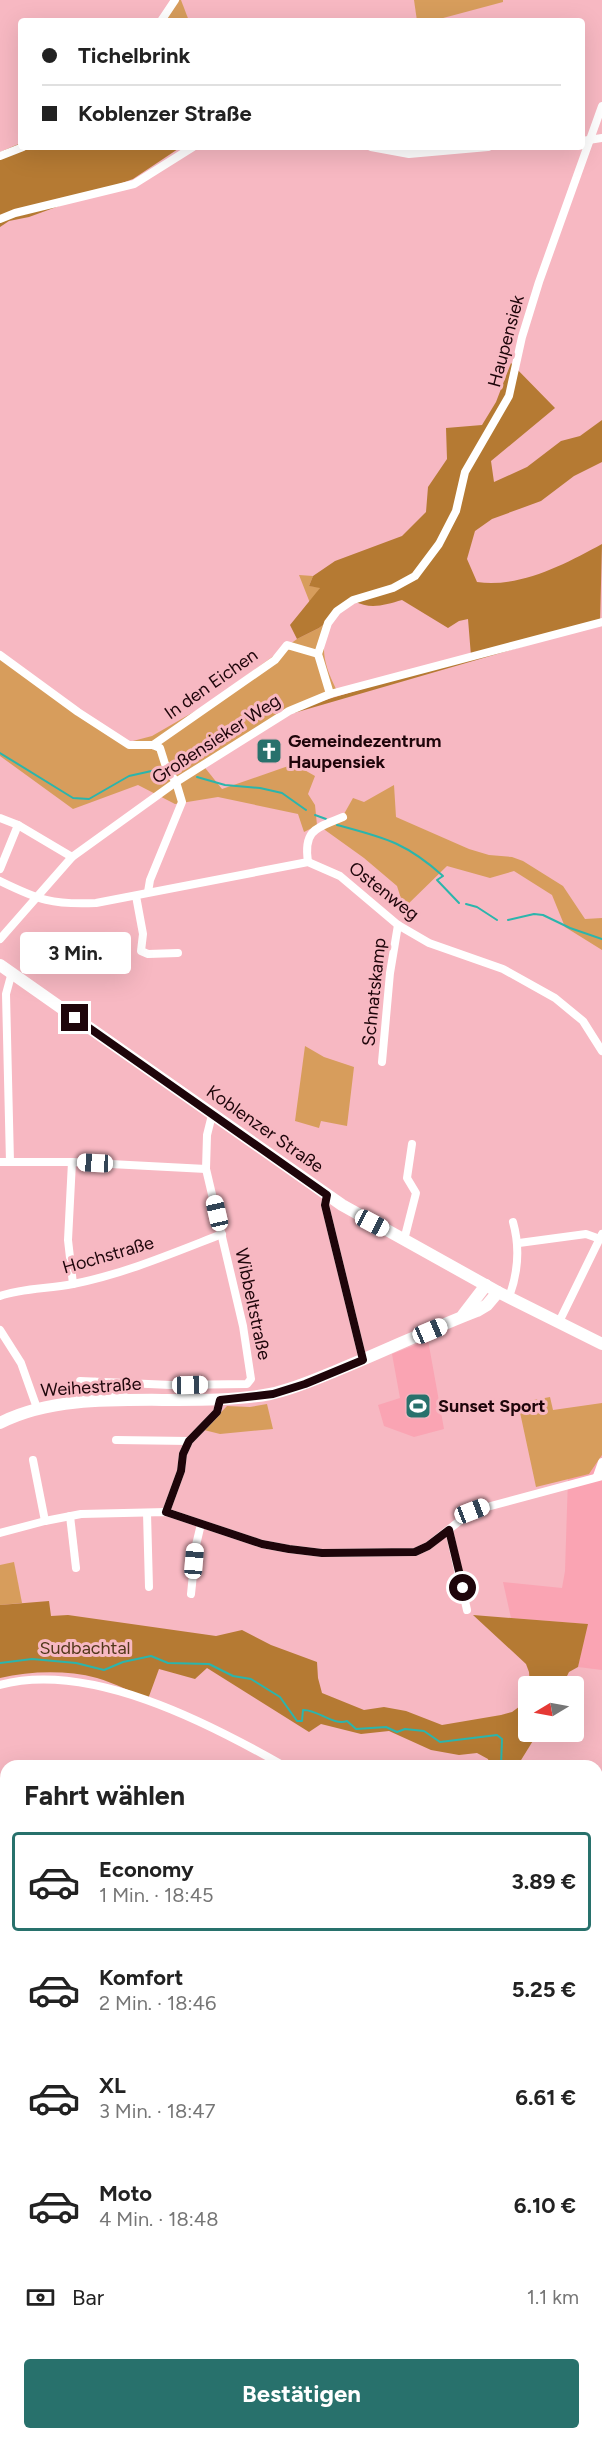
<!DOCTYPE html>
<html lang="de">
<meta charset="utf-8">
<style>
body{margin:0;font-family:Figtree,sans-serif;background:#f2f2f2;color:#222;height:100vh;display:flex;flex-direction:column;font-size:22px;white-space:nowrap}
*{box-sizing:border-box;margin:0}
p{font-size:20px;color:#767676}
.icon{flex:none;width:33px;height:33px;fill:none;stroke:currentColor;stroke-width:2;stroke-linecap:round;stroke-linejoin:round}
.map{position:relative;flex:1;overflow:hidden}
.side{position:absolute;left:0px;top:1760px;width:603px;height:680px;display:flex;flex-direction:column;background:#fff;border-radius:18px 18px 0 0;box-shadow:0 6px 24px #0002}
.side>*{flex:none}
.banner{position:absolute;left:18px;top:18px;width:567px;height:132px;border-radius:6px;box-shadow:0 6px 24px #0002;display:grid;align-content:center;height:132px;padding:0 24px;background:#fff}
.needle{width:39px;rotate:260deg}
.buttons{position:absolute;left:518px;top:1676px;display:grid;gap:12px}
.buttons a{display:grid;place-items:center;width:66px;height:66px;border-radius:6px;background:#fff;box-shadow:0 6px 24px #0002;font-size:30px}
.end{position:absolute;width:27px;height:27px;margin:-14px;border:8px solid #1e050a;background:#fff;box-shadow:0 0 0 3px #fff}
.from{border-radius:50%}
.bubble{position:absolute;height:42px;border-radius:6px;background:#fff;box-shadow:0 6px 24px #0002;font-size:20px;font-weight:700;line-height:42px;text-align:center}
.car{position:absolute;width:18px;height:36px;margin:-18px -9px;border-radius:8px;box-shadow:0 0 4px 2px #0007;background:linear-gradient(#fff 24%,#345 0 40%,#fff 0 76%,#345 0 86%,#fff 0)}
.banner b{display:flex;align-items:center;gap:21px;height:57px;font-size:22px}
.banner b+b{border-top:2px solid #e0e0e0}
.banner i{width:15px;height:15px;background:#222}
ul{padding:0;list-style:none}
li{display:flex;align-items:center;gap:18px;height:99px;margin:0 12px 9px;padding:0 12px;border:3px solid transparent;border-radius:6px}
li div{flex:1}
li b{display:block;font-size:22px}
li em{font-style:normal;font-weight:700}
li.current{border-color:#28716c}
li>.icon{width:54px;height:54px;stroke-width:1.5}
h2{padding:0 24px;font-size:27px;line-height:72px}
.pay{display:flex;align-items:center;gap:15px;height:66px;padding:0 24px;font-size:22px}
.pay p{margin-inline-start:auto}
.cta{display:flex;gap:12px;margin-top:auto;padding:12px 24px}
.cta a{flex:1;height:69px;border-radius:6px;background:#28716c;color:#fff;font-size:24px;font-weight:700;line-height:69px;text-align:center}
.map>svg:first-child{display:block}
.built{fill:#faa4b3}
.green{fill:#d79d5c}
.forest{fill:#b57a33}
.lines{fill:none;stroke-linecap:round;stroke-linejoin:round}
.stream{stroke:#2bb5ac;stroke-width:2}
.street{stroke:#fff;stroke-width:8}
.secondary{stroke:#fff;stroke-width:12}
.highway{stroke:#fff;stroke-width:15}
.route{stroke:#1e050a;stroke-width:8}
.labels{text-anchor:middle;dominant-baseline:central;stroke-width:6;stroke-linejoin:round;paint-order:stroke}
.street-label{font-size:18px;fill:#1e050a;stroke:#f7b8c2}
.poi-label{font-size:18px;font-weight:bold;fill:#1e050a;stroke:#f7b8c2;text-anchor:start}
.park-label{font-size:18px;fill:#513719;stroke:#f7b8c2}
</style>
<div class="map">
<svg width="602" height="2438" viewBox="0 0 602 2438">
<rect width="100%" height="100%" fill="#f7b8c2"/>
<!-- built -->
<g class="built">
<path d="M428,1340L444,1429L414,1437L384,1426L378,1405L400,1398L392,1354Z"/>
<path d="M602,1455V1670L578,1667L587,1624L511,1618L503,1582L562,1588L565,1571L568,1478L589,1474Z"/>
</g>
<!-- green -->
<g class="green">
<path d="M172,0H181L189,21H158Z"/>
<path d="M414,0H503V2L432,21H417Z"/>
<path d="M299,575L313,576L309,586L321,587L310,603Z"/>
<path d="M338,612C317,641 322,661 337,691L287,709L202,764L222,789L294,764L315,776L308,794L315,805L317,825L344,814L353,798L364,802L394,785L396,817L469,849L489,855L512,857L523,861L563,886L585,919L602,918V950L565,927L552,895L514,871L490,878L447,866L404,908L397,886L364,858L318,825L304,832L298,814L218,797L175,804L138,785L73,809L0,756V653L82,712L129,742L152,736L204,706L297,639L319,628Z"/>
<path d="M305,1046L324,1057L354,1067L347,1126L321,1121L319,1128L295,1121Z"/>
<path d="M550,1397L553,1410L602,1403V1455L589,1474L536,1487L518,1403Z"/>
<path d="M267,1404L273,1429L220,1434L204,1430L227,1406L250,1407Z"/>
<path d="M14,1562L22,1603L0,1605V1565Z"/>
<path d="M141,2433H195L188,2438H141Z"/>
</g>
<!-- forest -->
<g class="forest">
<path d="M21,143V147H181L133,179L29,217L9,221L0,227V152Z"/>
<path d="M511,363L555,408L491,461L494,482L527,467L561,441L580,436L602,420V462L574,476L541,501L492,519L475,531L467,559L477,582C521,588 565,564 602,544L600,624L294,713L289,711L471,656L468,619L459,621L448,628L402,600C385,605 370,610 354,601L319,628L297,639L290,625L320,588L309,586L313,576L335,561L402,536L426,512L428,487L447,459L446,428L482,425L496,402Z"/>
<path d="M49,1601L51,1616L68,1615L216,1636L242,1630L271,1645L317,1662L318,1678L322,1693L364,1710L384,1707L406,1711L442,1725L501,1715L512,1712L527,1701L528,1697V1731H539L518,1765H490L488,1759L477,1753L459,1755L431,1750L389,1731L361,1734L321,1724L309,1732L207,1668L195,1679L159,1669L148,1699C132,1692 114,1683 97,1678C66,1670 31,1671 0,1678V1605Z"/>
<path d="M473,1615L588,1624L578,1667L569,1672L562,1686H530L529,1672L526,1664Z"/>
<path d="M6,2305V2433L0,2395V2306Z"/>
</g>
<g class="lines">
<!-- stream -->
<g class="stream">
<path d="M0,753L73,798L89,799L129,776L156,770"/>
<path d="M171,767L181,769"/>
<path d="M197,777L225,785L260,788L282,793L306,810"/>
<path d="M315,815L326,819"/>
<path d="M337,825C385,838 405,842 443,876L437,880L459,903"/>
<path d="M466,904L477,907L497,920"/>
<path d="M508,920L534,914L543,915L570,928L602,939"/>
<path d="M0,1663L32,1659L76,1663L104,1670L123,1662L151,1656L168,1663L209,1664L233,1676L251,1679L280,1697L297,1721H302L303,1710C317,1709 333,1726 347,1721L356,1729L386,1727L397,1732L405,1729L424,1731L440,1742L497,1735L502,1739L501,1766"/>
<path d="M597,1930L602,1932"/>
</g>
<!-- street -->
<g class="street">
<path d="M161,21L175,0"/>
<path d="M582,141L602,138"/>
<path d="M371,147L409,154L488,147"/>
<path d="M0,156L23,147"/>
<path d="M0,219L15,213L134,184L193,147"/>
<path d="M0,655L78,712L129,745H153L160,748L166,767L176,782L182,802L150,880L148,892"/>
<path d="M330,694L318,654L328,623L337,611L353,600L393,588L415,576L439,544L456,511L465,472L509,396L522,337L539,282L602,106"/>
<path d="M153,745L275,660L287,645L318,654"/>
<path d="M0,818L18,825L72,857"/>
<path d="M308,862C303,829 317,828 343,817"/>
<path d="M0,869L18,825"/>
<path d="M0,881C39,900 52,905 96,903L308,862L340,876L398,925L429,943L503,969L555,998L583,1021L602,1051"/>
<path d="M136,896L143,934L141,951L148,954L178,953"/>
<path d="M0,939L72,857L176,782L289,711L330,694L602,622"/>
<path d="M382,1062L390,973L398,925"/>
<path d="M0,1162H72L206,1169"/>
<path d="M10,1162L6,994L12,972"/>
<path d="M72,1162L68,1240L73,1284"/>
<path d="M327,1195L325,1205L363,1360"/>
<path d="M404,1240L416,1193L407,1178L412,1144"/>
<path d="M519,1243L586,1234L600,1239"/>
<path d="M0,1296C23,1288 49,1289 73,1284C124,1274 173,1253 222,1234"/>
<path d="M509,1297C518,1273 520,1247 513,1222"/>
<path d="M559,1322L602,1234"/>
<path d="M0,1330L21,1363L37,1408"/>
<path d="M80,1381L171,1385L247,1384L251,1379L243,1326L206,1169L207,1135L212,1115"/>
<path d="M95,1382L99,1387L123,1394L127,1401"/>
<path d="M116,1440L189,1441"/>
<path d="M33,1460L45,1521"/>
<path d="M597,1476L602,1462"/>
<path d="M166,1512L181,1471L183,1454L189,1441L217,1412L220,1400"/>
<path d="M147,1513L149,1587"/>
<path d="M70,1516L76,1568"/>
<path d="M449,1530L467,1610"/>
<path d="M0,1533L45,1521L81,1514L166,1512L262,1544L289,1549L322,1553L415,1552L428,1546L472,1511L602,1476"/>
<path d="M191,1594L196,1545L201,1524"/>
<path d="M0,1685C89,1661 207,1722 284,1766"/>
<path d="M597,1921L602,1922"/>
<path d="M0,2414L5,2438"/>
</g>
<!-- secondary -->
<g class="secondary">
<path d="M0,965L342,1205L498,1292L602,1344"/>
<path d="M463,1315L486,1285"/>
<path d="M0,1423C74,1384 187,1410 270,1394C294,1389 316,1379 338,1370C385,1351 430,1329 477,1311L487,1305L498,1292"/>
<path d="M0,2075L6,2081"/>
<path d="M597,2385L602,2386"/>
</g>
<!-- highway -->
<g class="highway">
<path d="M597,2228H602"/>
<path d="M109,2433L117,2438"/>
<path d="M136,2433L137,2438"/>
<path d="M27,2438L34,2433"/>
<path d="M47,2438L59,2433"/>
</g>
</g>
<g class="lines">
<!-- route -->
<path class="route" d="M75,1018L327,1195L325,1205L363,1360L305,1384L273,1394L220,1400L217,1412L189,1441L183,1454L181,1471L166,1512L262,1544L289,1549L322,1553L415,1552L428,1546L449,1530L463,1588"/>
</g>
<!-- icons -->
<defs>
<g id="church-square" transform="scale(1.35)"><rect x="-9" y="-9" width="18" height="18" rx="4" fill="#28716c" stroke="#f7b8c2"/><path d="M-1.2-6h2.4v3.5h3.3v2.4h-3.3V6h-2.4V-.1h-3.3v-2.4h3.3Z" fill="#fff"/></g>
<g id="stadium-square" transform="scale(1.35)"><rect x="-9" y="-9" width="18" height="18" rx="4" fill="#28716c" stroke="#f7b8c2"/><path d="M0-5a6.5 5 0 1 0 0 10a6.5 5 0 1 0 0-10ZM-3.5-1.8h7v3.6h-7Z" fill="#fff"/></g>
</defs>
<g fill-rule="evenodd">
<use href="#church-square" x="269" y="751"/>
<use href="#stadium-square" x="418" y="1406"/>
</g>
<g class="labels">
<!-- street labels -->
<g class="street-label">
<text transform="translate(506 341) rotate(-75)">Haupensiek</text>
<text transform="translate(211 684) rotate(-35)">In den Eichen</text>
<text transform="translate(216 739) rotate(-33)">Großensieker Weg</text>
<text transform="translate(384 891) rotate(38)">Ostenweg</text>
<text transform="translate(374 992) rotate(-84)">Schnatskamp</text>
<text transform="translate(265 1129) rotate(35)">Koblenzer Straße</text>
<text transform="translate(108 1255) rotate(-16)">Hochstraße</text>
<text transform="translate(253 1304) rotate(78)">Wibbeltstraße</text>
<text transform="translate(91 1387) rotate(-4)">Weihestraße</text>
</g>
<!-- poi labels -->
<g class="poi-label">
<text x="288" y="741">Gemeindezentrum<tspan x="288" dy="21">Haupensiek</tspan></text>
<text x="438" y="1406">Sunset Sport</text>
</g>
<!-- park labels -->
<g class="park-label">
<text x="85" y="1648">Sudbachtal</text>
</g>
</g>
</svg>
<div class="buttons">
<a><svg class="needle" viewBox="-14 -14 28 28"><path d="M0-13l5 13h-10z" fill="#e53935"/><path d="M0 13l5-13h-10z" fill="#767676"/></svg></a>
</div>
<i class="end from" style="left:463px;top:1588px"></i>
<i class="end" style="left:75px;top:1018px"></i>
<div class="bubble" style="left:20px;top:932px;width:111px">3 Min.</div>
<i class="car" style="left:95px;top:1163px;rotate:273deg"></i>
<i class="car" style="left:217px;top:1213px;rotate:347deg"></i>
<i class="car" style="left:372px;top:1223px;rotate:118deg"></i>
<i class="car" style="left:430px;top:1331px;rotate:67deg"></i>
<i class="car" style="left:190px;top:1385px;rotate:89deg"></i>
<i class="car" style="left:472px;top:1511px;rotate:69deg"></i>
<i class="car" style="left:194px;top:1561px;rotate:5deg"></i>
<div class="banner">
<b><i class="from"></i>Tichelbrink</b>
<b><i></i>Koblenzer Straße</b>
</div>
<section class="side">
<h2>Fahrt wählen</h2>
<ul>
<li class="current"><svg class="icon" aria-label="car" viewBox="0 0 24 24"><path d="M5 17H2v-5l4-1 3-4h7l3 4 3 1v5h-3M9 17h6M6 11h13"/><circle cx="7" cy="17" r="2"/><circle cx="17" cy="17" r="2"/></svg><div><b>Economy</b><p>1 Min. · 18:45</p></div><em>3.89 €</em></li>
<li><svg class="icon" aria-label="car" viewBox="0 0 24 24"><path d="M5 17H2v-5l4-1 3-4h7l3 4 3 1v5h-3M9 17h6M6 11h13"/><circle cx="7" cy="17" r="2"/><circle cx="17" cy="17" r="2"/></svg><div><b>Komfort</b><p>2 Min. · 18:46</p></div><em>5.25 €</em></li>
<li><svg class="icon" aria-label="car" viewBox="0 0 24 24"><path d="M5 17H2v-5l4-1 3-4h7l3 4 3 1v5h-3M9 17h6M6 11h13"/><circle cx="7" cy="17" r="2"/><circle cx="17" cy="17" r="2"/></svg><div><b>XL</b><p>3 Min. · 18:47</p></div><em>6.61 €</em></li>
<li><svg class="icon" aria-label="car" viewBox="0 0 24 24"><path d="M5 17H2v-5l4-1 3-4h7l3 4 3 1v5h-3M9 17h6M6 11h13"/><circle cx="7" cy="17" r="2"/><circle cx="17" cy="17" r="2"/></svg><div><b>Moto</b><p>4 Min. · 18:48</p></div><em>6.10 €</em></li>
</ul>
<div class="pay"><svg class="icon" aria-label="cash" viewBox="0 0 24 24"><path d="M3 7h18v10H3z"/><circle cx="12" cy="12" r="2"/></svg>Bar<p>1.1 km</p></div>
<div class="cta"><a>Bestätigen</a></div>
</section>
</div>
